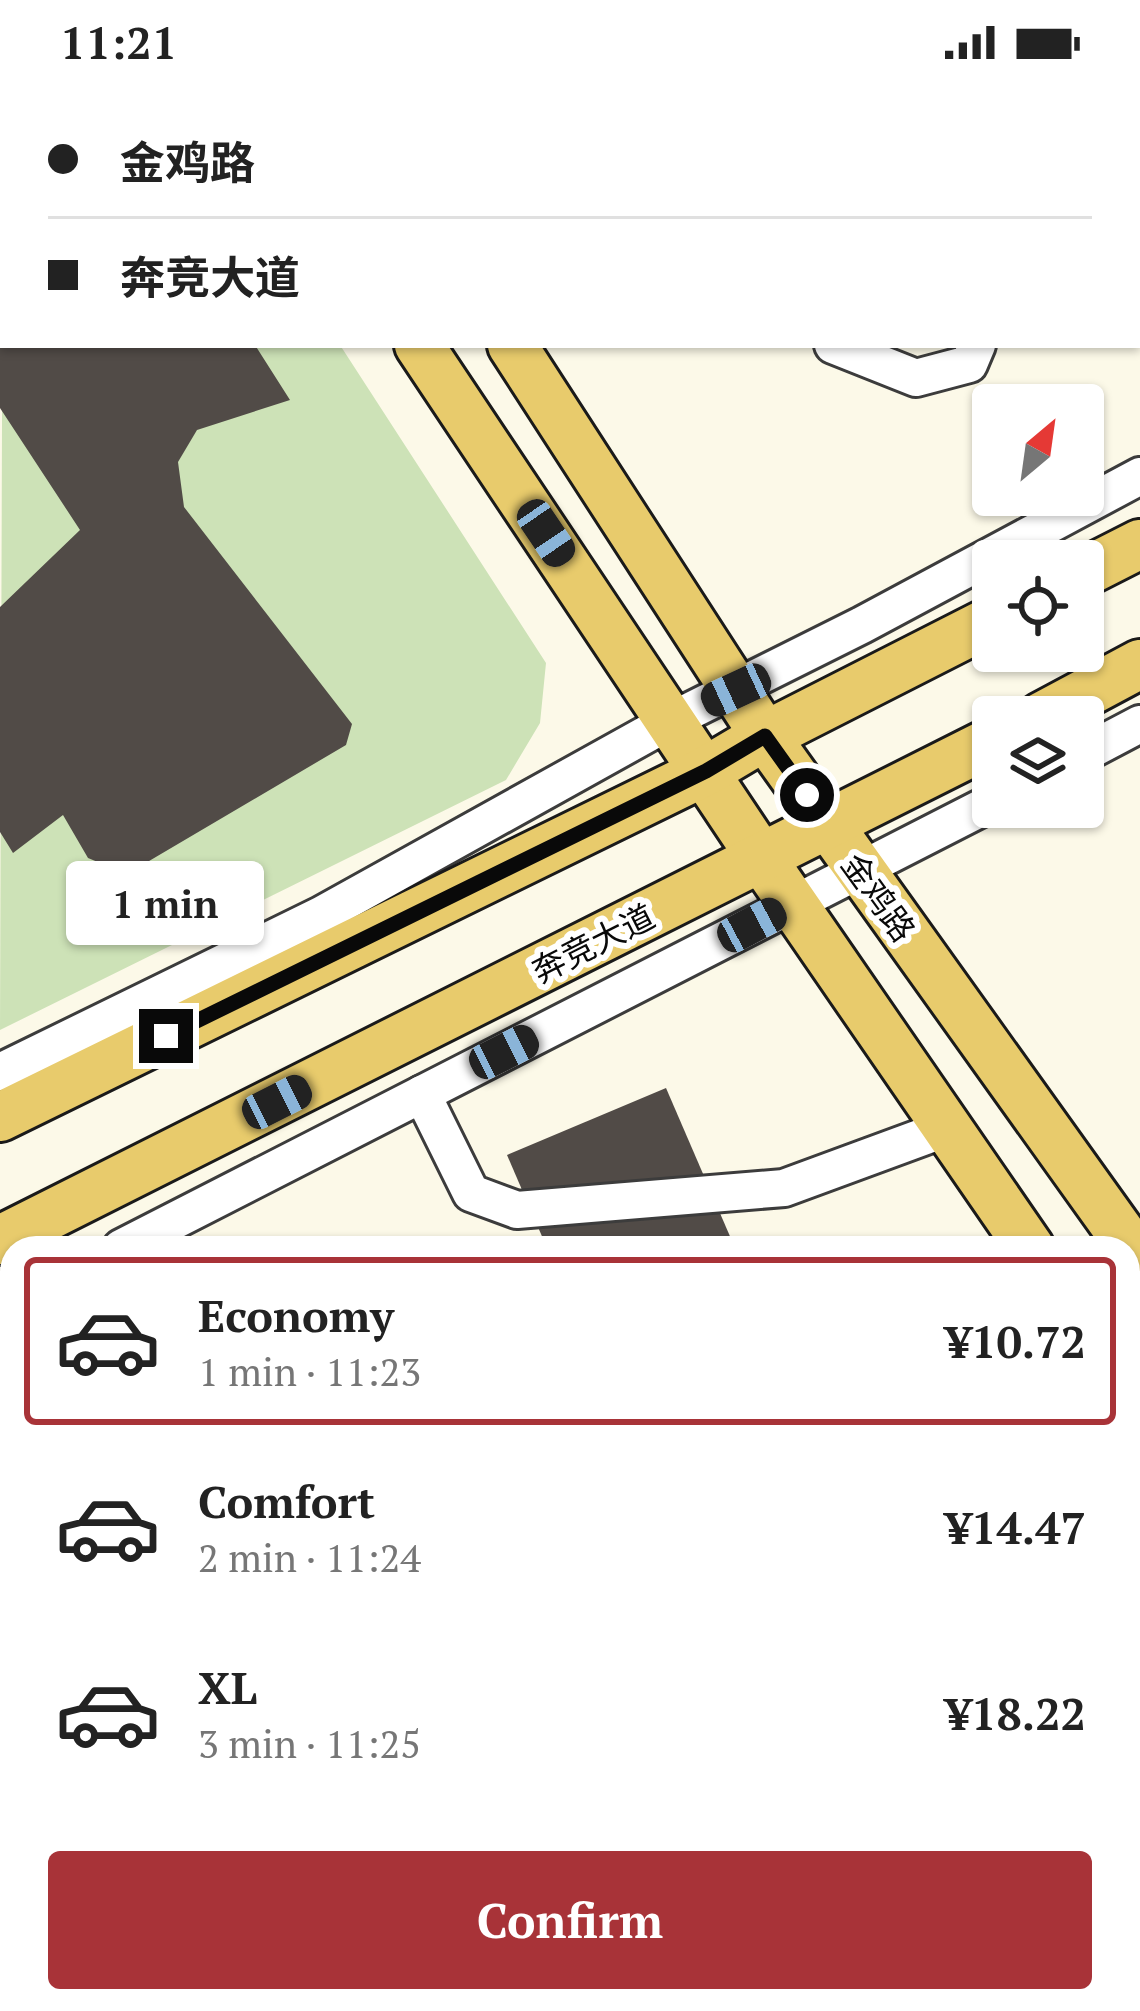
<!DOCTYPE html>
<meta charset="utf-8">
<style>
body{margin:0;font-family:"PT Serif","Noto Sans SC",serif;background:#f2f2f2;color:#222;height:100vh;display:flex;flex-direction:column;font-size:45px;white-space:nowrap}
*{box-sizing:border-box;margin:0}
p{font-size:39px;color:#767676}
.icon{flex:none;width:66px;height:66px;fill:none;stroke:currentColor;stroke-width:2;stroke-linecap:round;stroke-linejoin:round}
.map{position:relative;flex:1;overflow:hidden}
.side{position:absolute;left:0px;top:1152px;width:1140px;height:777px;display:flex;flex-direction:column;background:#fff;border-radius:36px 36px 0 0;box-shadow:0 3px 9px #0004}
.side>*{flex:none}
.top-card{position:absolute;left:0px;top:0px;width:1140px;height:264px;box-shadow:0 3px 9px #0004;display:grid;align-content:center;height:264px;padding:0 48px;background:#fff}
.needle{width:78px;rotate:29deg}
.buttons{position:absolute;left:972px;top:300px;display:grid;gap:24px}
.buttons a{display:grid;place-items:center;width:132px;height:132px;border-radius:12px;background:#fff;box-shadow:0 3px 9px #0004;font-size:60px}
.end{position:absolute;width:54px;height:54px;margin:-27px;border:15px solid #090909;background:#fff;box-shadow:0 0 0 6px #fff}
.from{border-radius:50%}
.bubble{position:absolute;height:84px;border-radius:12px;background:#fff;box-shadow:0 3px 9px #0004;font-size:39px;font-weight:600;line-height:84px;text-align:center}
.car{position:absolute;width:36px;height:72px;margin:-36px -18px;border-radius:15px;box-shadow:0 0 9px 3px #0007;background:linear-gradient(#222 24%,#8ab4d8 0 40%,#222 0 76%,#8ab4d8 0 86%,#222 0)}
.top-card b{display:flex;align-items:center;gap:42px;height:114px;font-size:45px}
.top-card b+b{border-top:3px solid #e0e0e0}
.top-card i{width:30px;height:30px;background:#222}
ul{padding:21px 0 0;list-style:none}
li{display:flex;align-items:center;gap:36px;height:168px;margin:0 24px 18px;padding:0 24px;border:6px solid transparent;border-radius:12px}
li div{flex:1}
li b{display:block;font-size:45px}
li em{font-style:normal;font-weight:600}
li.selected{border-color:#a83338}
li>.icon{width:108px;height:108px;stroke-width:1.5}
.primary-button{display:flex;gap:24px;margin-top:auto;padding:24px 48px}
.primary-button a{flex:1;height:138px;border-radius:12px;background:#a83338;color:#fff;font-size:48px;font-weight:600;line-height:138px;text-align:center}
.status{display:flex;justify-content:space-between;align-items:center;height:84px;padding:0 60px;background:#fff;direction:ltr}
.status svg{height:33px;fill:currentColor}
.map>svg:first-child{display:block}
.green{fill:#cde2b7}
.building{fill:#514b47}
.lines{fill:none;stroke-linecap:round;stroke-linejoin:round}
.minor-casing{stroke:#3c3c3c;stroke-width:42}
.major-casing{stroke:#1a1a1a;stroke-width:54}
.path{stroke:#2b2b2b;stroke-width:6;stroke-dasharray:12 6;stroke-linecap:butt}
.minor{stroke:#fff;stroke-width:36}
.major{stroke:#e8cb6c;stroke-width:48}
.route{stroke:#090909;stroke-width:15}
.labels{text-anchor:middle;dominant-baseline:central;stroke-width:12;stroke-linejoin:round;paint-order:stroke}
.street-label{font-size:33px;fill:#090909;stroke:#fff}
</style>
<div class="status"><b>11:21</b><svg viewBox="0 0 49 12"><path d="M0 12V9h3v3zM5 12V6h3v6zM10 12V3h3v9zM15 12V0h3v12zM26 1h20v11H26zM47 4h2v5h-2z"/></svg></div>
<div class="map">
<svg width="1140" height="1927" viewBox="0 0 1140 1927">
<rect width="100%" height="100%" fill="#fcf9e8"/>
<!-- green -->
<path class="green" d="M3,39V261H340L546,579L540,639L506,696L0,946Z"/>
<!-- building -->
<g class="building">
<path d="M0,261H255L290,316L197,346L178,378L184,423L352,640L346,661L127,790L88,774L63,731L13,769L0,748V523L80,446L0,324Z"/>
<path d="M666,1004L732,1157L715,1164H547L507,1071Z"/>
<path d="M0,1506L12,1513V1600L0,1593Z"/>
<path d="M1128,1759L1140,1766V1880L1128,1874Z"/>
</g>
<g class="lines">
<!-- minor casing -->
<g class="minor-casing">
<g id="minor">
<path d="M736,0L743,3"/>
<path d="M844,0L846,3"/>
<path d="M797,3L801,0"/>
<path d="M920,3L926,0"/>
<path d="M1137,58L1140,59"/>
<path d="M833,261L916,294L969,280L977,261"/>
<path d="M1083,670L1140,640"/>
<path d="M0,988L321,831L672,636L862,541L1140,392"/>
<path d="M422,1010L471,1109L517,1126L784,1104L947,1044"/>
<path d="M121,1164L993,718"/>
<path d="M0,1225L12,1219"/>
<path d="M1128,1439L1140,1432"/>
<path d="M229,1927L248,1917"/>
</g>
</g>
<!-- major casing -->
<g class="major-casing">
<g id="major">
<path d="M243,0L245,3"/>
<path d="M343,0L345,3"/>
<path d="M419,261L762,775L1030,1164"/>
<path d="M512,261L765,652L1140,1176"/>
<path d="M1083,489L1140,460"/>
<path d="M1041,633L1140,580"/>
<path d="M0,1033L706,687L765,652L993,536"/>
<path d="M0,1156L993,657"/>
<path d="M1128,1306L1140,1323"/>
</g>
</g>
<!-- path -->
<g class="path">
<path d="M774,1917L791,1927"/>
<path d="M1090,1917L1107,1927"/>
<path d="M798,1927L805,1917"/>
</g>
<!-- minor -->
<use href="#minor" class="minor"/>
<!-- major -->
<use href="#major" class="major"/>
</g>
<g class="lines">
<!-- route -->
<path class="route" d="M166,952L706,687L765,652L807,711"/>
</g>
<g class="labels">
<!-- street labels -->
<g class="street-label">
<text transform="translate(879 813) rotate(54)">金鸡路</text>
<text transform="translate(593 859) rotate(-27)">奔竞大道</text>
</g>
</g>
</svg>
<div class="buttons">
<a><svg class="needle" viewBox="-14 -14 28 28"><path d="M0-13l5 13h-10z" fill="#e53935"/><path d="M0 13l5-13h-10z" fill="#767676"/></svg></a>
<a><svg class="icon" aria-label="locate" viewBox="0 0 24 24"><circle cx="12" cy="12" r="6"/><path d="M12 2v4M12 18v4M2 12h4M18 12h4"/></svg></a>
<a><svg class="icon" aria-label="layers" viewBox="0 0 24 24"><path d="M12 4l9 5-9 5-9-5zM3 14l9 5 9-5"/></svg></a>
</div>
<i class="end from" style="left:807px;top:711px"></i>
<i class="end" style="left:166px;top:952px"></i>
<div class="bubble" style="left:66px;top:777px;width:198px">1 min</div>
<i class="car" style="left:546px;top:449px;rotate:146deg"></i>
<i class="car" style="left:736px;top:606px;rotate:245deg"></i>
<i class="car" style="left:752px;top:841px;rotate:62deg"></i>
<i class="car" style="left:504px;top:968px;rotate:63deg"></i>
<i class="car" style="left:277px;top:1018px;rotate:63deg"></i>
<div class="top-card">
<b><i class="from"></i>金鸡路</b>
<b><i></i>奔竞大道</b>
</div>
<section class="side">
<ul>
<li class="selected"><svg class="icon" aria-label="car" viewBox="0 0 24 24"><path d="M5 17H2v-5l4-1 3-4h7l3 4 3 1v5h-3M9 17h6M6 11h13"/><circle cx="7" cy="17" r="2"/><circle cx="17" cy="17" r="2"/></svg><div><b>Economy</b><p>1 min · 11:23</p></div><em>¥10.72</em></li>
<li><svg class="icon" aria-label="car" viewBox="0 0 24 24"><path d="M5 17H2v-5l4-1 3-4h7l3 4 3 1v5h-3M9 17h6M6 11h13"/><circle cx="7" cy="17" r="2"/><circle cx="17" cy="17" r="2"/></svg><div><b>Comfort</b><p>2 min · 11:24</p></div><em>¥14.47</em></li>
<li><svg class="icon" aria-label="car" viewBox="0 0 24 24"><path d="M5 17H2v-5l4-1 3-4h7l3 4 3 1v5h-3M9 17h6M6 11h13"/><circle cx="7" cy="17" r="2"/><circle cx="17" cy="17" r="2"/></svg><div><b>XL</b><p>3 min · 11:25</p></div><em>¥18.22</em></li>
</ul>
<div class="primary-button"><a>Confirm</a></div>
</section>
</div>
